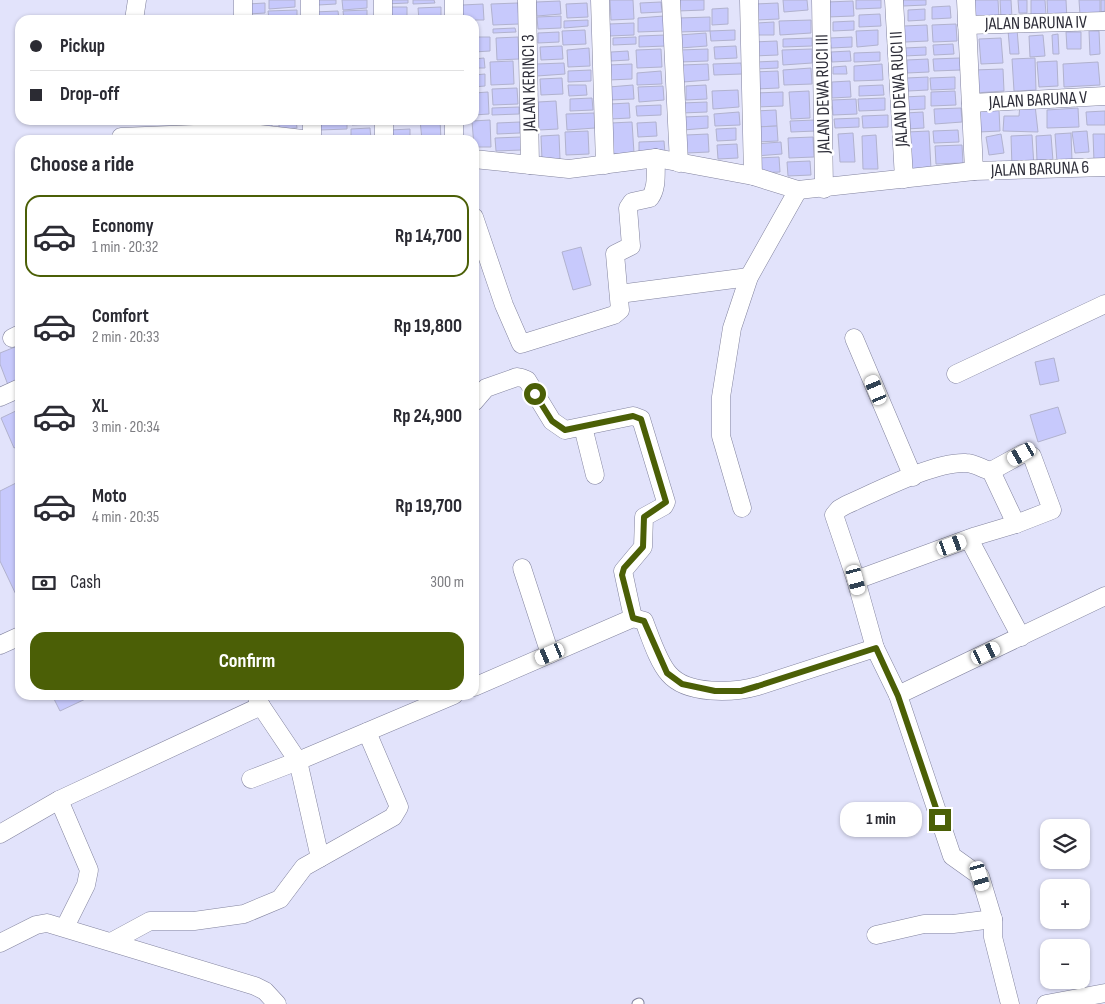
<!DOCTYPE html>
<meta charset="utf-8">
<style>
body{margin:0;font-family:"Sofia Sans Condensed",sans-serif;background:#f7f7f7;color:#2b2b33;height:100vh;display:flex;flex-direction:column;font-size:19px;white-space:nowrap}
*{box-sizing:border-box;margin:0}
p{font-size:16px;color:#7c7c81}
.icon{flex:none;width:28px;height:28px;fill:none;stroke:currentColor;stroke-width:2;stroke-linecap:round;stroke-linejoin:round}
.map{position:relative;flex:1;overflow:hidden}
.side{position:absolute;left:15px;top:135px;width:464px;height:565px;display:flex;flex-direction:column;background:#fff;border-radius:15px;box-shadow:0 1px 4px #0004}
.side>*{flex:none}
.top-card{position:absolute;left:15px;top:15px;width:464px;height:110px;border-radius:15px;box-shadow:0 1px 4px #0004;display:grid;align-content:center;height:110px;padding:0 15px;background:#fff}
.buttons{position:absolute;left:1040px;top:819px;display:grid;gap:10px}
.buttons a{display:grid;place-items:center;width:50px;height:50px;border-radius:10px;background:#fff;box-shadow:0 1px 4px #0004;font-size:25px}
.end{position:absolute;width:22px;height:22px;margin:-11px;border:6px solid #4b5f06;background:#fff;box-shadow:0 0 0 2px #fff}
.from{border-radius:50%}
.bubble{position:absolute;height:35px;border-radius:15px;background:#fff;box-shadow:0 1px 4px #0004;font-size:16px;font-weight:700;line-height:35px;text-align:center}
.car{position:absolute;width:15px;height:30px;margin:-15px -8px;border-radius:6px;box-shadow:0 0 4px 1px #0007;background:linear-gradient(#fff 24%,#345 0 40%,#fff 0 76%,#345 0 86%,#fff 0)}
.top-card b{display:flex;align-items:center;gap:18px;height:48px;font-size:19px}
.top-card b+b{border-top:1px solid #e1e1e2}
.top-card i{width:12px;height:12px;background:#2b2b33}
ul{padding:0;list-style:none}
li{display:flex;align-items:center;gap:15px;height:82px;margin:0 10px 8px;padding:0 5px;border:2px solid transparent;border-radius:15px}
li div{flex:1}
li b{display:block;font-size:19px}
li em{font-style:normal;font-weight:700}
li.active{border-color:#4b5f06}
li>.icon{width:45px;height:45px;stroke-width:1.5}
h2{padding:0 15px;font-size:22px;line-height:60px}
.pay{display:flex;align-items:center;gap:12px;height:55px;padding:0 15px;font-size:19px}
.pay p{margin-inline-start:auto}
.action{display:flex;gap:10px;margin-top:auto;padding:10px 15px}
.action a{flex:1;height:58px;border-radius:15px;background:#4b5f06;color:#fff;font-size:20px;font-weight:700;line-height:58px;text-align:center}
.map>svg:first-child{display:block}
.building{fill:#c7c9fc;stroke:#b1b2ce}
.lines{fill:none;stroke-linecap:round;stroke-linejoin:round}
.service-casing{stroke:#82839e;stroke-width:11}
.minor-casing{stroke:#82839e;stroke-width:19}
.service{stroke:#fff;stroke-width:9}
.minor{stroke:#fff;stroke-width:18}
.route{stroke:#4b5f06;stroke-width:6}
.labels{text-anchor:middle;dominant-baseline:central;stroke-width:5;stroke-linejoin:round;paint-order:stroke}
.street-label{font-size:18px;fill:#2e2e39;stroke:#fff}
</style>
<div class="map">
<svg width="1105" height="1004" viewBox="0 0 1105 1004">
<rect width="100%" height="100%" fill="#e2e3fb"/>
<!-- building -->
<g class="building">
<path d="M269,0H295V7L269,9Z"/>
<path d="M318,0H336V4L318,5Z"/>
<path d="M342,0H367V8L343,10Z"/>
<path d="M384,0H408V3L384,4Z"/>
<path d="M413,0H434L435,3L413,4Z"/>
<path d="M610,0H633L634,19L611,20Z"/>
<path d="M678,0H704V10L678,11Z"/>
<path d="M783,0H807L808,10L784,12Z"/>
<path d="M856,0H881V8L856,9Z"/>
<path d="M903,0H926V5L903,6Z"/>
<path d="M972,0H998L999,18L972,19Z"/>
<path d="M1000,0H1011L1012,18H1001Z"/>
<path d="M1018,0H1027V13H1019Z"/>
<path d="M1031,0H1045L1046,15L1031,16Z"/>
<path d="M1047,0H1066L1067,20L1048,21Z"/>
<path d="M1079,0H1100V14L1080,15Z"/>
<path d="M1101,0H1105V11L1101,12Z"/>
<path d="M560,1L561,14L537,16L536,2Z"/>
<path d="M853,1L854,16L827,17V2Z"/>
<path d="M661,2L662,12L641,13L640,3Z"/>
<path d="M265,3V13L249,14L248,4Z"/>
<path d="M518,3L519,24L493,25L491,4Z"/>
<path d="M587,3L588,17L567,18L566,4Z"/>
<path d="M778,3L779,19L756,20L755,4Z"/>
<path d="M483,4L484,20H475L474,33V20H460L462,5Z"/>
<path d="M950,6L951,18L932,19V7Z"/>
<path d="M389,7H407V17L390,18Z"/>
<path d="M441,7V20H419L418,8Z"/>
<path d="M728,8V24L712,25V9Z"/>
<path d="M925,9V20L908,21V10Z"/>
<path d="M297,10V20H269L268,11Z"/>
<path d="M367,10V20H344L343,11Z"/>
<path d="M338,11L339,20H314V12Z"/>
<path d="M880,14L881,26L859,27V15Z"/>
<path d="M266,16V20H251V17Z"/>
<path d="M561,16V28L538,29L537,17Z"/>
<path d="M664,16L665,31L638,32V18Z"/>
<path d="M710,17V31L679,32V18Z"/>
<path d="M588,20V26L564,28V21Z"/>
<path d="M811,20V33L780,35L779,21Z"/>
<path d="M854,21V30L833,31V22Z"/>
<path d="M774,22V35H757V23Z"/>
<path d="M634,23V35L609,36V24Z"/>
<path d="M956,24L957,41L933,42L932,25Z"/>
<path d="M927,25L928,41L905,42L904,26Z"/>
<path d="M515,28L516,32L493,33V29Z"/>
<path d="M1017,29L1019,54H1010L1008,30Z"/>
<path d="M585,30L586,44L563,45L562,31Z"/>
<path d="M735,30V40L711,41L710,31Z"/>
<path d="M878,30V45L857,47L856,31Z"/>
<path d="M1089,31H1099L1100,54L1090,55Z"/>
<path d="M559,32V42L538,43V33Z"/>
<path d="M1066,32H1081V49H1067Z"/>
<path d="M706,33L707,46L680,48L679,35Z"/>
<path d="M1058,34L1059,54H1053L1052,35Z"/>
<path d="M666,35V46L639,47V36Z"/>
<path d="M1043,35L1045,56L1030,57L1029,36Z"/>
<path d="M474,37H490V51L474,52Z"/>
<path d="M518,37L519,59L497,60L496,38Z"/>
<path d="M636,37V44L613,45V38Z"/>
<path d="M852,37V47L831,48L830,38Z"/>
<path d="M812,38V46L783,47V39Z"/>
<path d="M1001,38L1003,63L981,64L979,39Z"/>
<path d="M777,41L778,55L753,56V42Z"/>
<path d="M953,44L954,54L934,55L933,45Z"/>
<path d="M562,46L563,59L541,60L540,47Z"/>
<path d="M736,46L737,58L715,59L714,47Z"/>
<path d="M926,47V55L904,56V48Z"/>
<path d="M589,48L590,66L568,67L567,50Z"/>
<path d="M661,49L662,67L637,68L636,50Z"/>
<path d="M708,49V61L680,62V50Z"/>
<path d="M812,49V63L783,65L782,50Z"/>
<path d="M628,51L629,60L611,61V52Z"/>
<path d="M850,51L851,61L832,62L831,52Z"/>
<path d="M880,52V61L854,62V53Z"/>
<path d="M484,58L485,68H474V59Z"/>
<path d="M960,58L961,70L934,71L933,59Z"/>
<path d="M1035,58L1036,90L1014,91L1012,59Z"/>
<path d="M928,59L929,72L907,73V60Z"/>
<path d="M513,61L514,84L491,85L490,62Z"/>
<path d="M778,61V68L756,69V62Z"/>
<path d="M1057,61L1058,86L1039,87L1037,62Z"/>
<path d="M1098,62L1100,85L1064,87L1063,64Z"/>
<path d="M564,63L565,74L537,76V64Z"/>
<path d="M741,63L742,74L714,75L713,64Z"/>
<path d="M632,64V79L609,80L608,65Z"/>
<path d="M708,64L709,80L683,82L682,65Z"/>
<path d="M882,64L883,80L854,81V66Z"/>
<path d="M846,66L847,74H833V67Z"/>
<path d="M811,68L812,84L784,85L783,70Z"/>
<path d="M1003,69L1004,91L975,93L974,70Z"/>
<path d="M591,70V81L568,82V71Z"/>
<path d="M661,71L662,84L637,85V73Z"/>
<path d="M778,71L779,88L755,89L754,72Z"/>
<path d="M485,74V86L474,87V75Z"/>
<path d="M928,77V90L908,91L907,78Z"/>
<path d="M955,77V89L931,90L930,78Z"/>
<path d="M562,78L563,94L541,95L540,79Z"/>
<path d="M850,81L851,97L832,98V82Z"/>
<path d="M568,85H586L587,95L569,96Z"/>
<path d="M633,85L634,99L610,100L609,87Z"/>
<path d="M706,85L707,99L686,100V86Z"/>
<path d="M883,85L884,95L859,96V86Z"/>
<path d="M663,86L664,100L639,102L638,87Z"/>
<path d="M517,88L518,104L493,105L492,89Z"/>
<path d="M738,90L739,107L713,109L712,91Z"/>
<path d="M809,91L810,118L791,119L789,92Z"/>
<path d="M955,91L956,105L931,106V92Z"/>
<path d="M488,92L489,114L474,115V93Z"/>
<path d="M783,92V106L756,107L755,93Z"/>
<path d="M925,96V109L904,110L903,97Z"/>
<path d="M592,98L593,110L570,111V99Z"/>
<path d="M885,98V110L859,111L858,99Z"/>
<path d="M856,99L857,114L833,115L832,100Z"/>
<path d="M556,101L558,129L539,130L538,102Z"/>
<path d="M707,102V112L682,113V103Z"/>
<path d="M629,103L630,118L610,119V104Z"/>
<path d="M1020,104L1035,105L1038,132L1003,131L1004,116H1019Z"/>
<path d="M661,105V115L637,116L636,106Z"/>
<path d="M519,107V114L492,115V108Z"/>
<path d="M961,108L962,122L935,124L934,109Z"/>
<path d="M1078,108L1079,127L1047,128V110Z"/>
<path d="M776,110L777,126L756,127L755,111Z"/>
<path d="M999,110L1000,131L979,132L978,111Z"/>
<path d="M1105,111V125H1087L1086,112Z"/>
<path d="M739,112L740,125L715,126L714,114Z"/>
<path d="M923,112L924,128L906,129L905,113Z"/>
<path d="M594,113L595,128L567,130L566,114Z"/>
<path d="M888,115V127L863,128L862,116Z"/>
<path d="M708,116V128L683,130V117Z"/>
<path d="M859,118V127L835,128L834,119Z"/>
<path d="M256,120H272V127H257Z"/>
<path d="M279,120H296L297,128L279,129Z"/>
<path d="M320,120H347V129L320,130Z"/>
<path d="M352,120H372V124L352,125Z"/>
<path d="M393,120H412L413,124H393Z"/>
<path d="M420,120H440L441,140H422Z"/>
<path d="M490,120L491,147H474L472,121Z"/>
<path d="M815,120L816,131L791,132L790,121Z"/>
<path d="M520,122V133L497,134V123Z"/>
<path d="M632,122L634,153L613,154L611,123Z"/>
<path d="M656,122L657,136L638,137L637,123Z"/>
<path d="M777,126L778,141L756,142V127Z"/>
<path d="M370,128L371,139L351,140V129Z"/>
<path d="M736,128V140L717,141L716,129Z"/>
<path d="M410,129V140H390V130Z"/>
<path d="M958,130L959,142L934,143L933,131Z"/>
<path d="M588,131L589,154L566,155L565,132Z"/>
<path d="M929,131L931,169L909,170L907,132Z"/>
<path d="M1087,131L1089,152L1075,153L1072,132Z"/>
<path d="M853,133L855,162H840L838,134Z"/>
<path d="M1071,133L1072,161L1057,162L1055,134Z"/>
<path d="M708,134L709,152L687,153L686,135Z"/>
<path d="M1001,134L1004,153L989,155L986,137Z"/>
<path d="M1093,134H1105V162H1094Z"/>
<path d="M559,135L560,159L542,160L541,136Z"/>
<path d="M876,135L878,169H863L862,136Z"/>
<path d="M1032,135L1034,167L1012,168L1011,136Z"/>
<path d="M1051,135L1053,161H1037L1036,136Z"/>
<path d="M521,137L522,150L496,151L495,138Z"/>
<path d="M813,137L814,157L789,158L788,138Z"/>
<path d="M664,141L665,153L639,154V142Z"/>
<path d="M781,142L782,154L756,156L755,144Z"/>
<path d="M737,144L738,158L718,159L717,145Z"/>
<path d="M962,145L963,163L936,164L935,146Z"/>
<path d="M779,157L780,172L757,173V158Z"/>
<path d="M810,161L811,175L788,176L787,162Z"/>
<path d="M581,247L591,285L573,290L562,252Z"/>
<path d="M15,347L20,361V380L8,385L0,364V353Z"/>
<path d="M1054,358L1059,381L1040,385L1035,362Z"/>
<path d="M1058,407L1066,433L1038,442L1030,415Z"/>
<path d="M20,409V445L14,448L1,418Z"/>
<path d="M20,481V603L0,561V491Z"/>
<path d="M52,695H94L60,711Z"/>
</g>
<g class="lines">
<!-- service casing -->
<g class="service-casing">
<path id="service" d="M637,1004L639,1003"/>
</g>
<!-- minor casing -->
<g class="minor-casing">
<g id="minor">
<path d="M310,0V20"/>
<path d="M383,0V20"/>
<path d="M527,0L530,165"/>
<path d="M600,0L605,165"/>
<path d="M671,0L679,163"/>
<path d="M749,0L753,176"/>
<path d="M821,0L824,189"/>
<path d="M894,0L904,179"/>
<path d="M966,0L974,171"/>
<path d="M134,20L137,0"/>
<path d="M243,20V0"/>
<path d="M454,20V0"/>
<path d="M967,25L1105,21"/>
<path d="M971,103L1105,96"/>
<path d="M312,120V140"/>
<path d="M384,120V140"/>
<path d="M121,137L243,132L311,140"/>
<path d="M454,140V120"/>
<path d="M474,159L569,169L656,158L753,176L798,190L974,171L1105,167"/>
<path d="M474,217L504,305L521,344L614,315L620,310L615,254L631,246L628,208L632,202L650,198C658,187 655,172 656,158"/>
<path d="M619,294L749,277"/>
<path d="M12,338L20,334"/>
<path d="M854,338L913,477"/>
<path d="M956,374L1105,304"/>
<path d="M0,397L20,388"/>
<path d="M474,402L486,388L517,377L522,378L527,380L552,421L565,430L633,416L641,419L666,502L664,506L644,517L643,547L623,571L633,618"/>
<path d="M583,427L595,475"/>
<path d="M742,508L721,436V397L732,328L749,277L798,190"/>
<path d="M969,539L1021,637"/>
<path d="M522,568L550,654"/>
<path d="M856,580L834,515L839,509L846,505C876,492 935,461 966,463C974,463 983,469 991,471L1016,524"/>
<path d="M0,645L20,636"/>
<path d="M875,648L856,580L976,536L1016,524L1052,510L1032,456L1026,453L1022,454L991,471"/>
<path d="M474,687L633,618L644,621C650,636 658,662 669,674C687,695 733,693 758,686L875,648L898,695L952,856L980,876L993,919V937L1010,1004"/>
<path d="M898,695L1105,596"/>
<path d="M261,706L298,761L454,695"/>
<path d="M251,779L298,761L320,858"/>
<path d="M59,800L89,870L86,885L65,927"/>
<path d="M0,834L59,800L261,706L256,695"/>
<path d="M876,935L924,924H953L993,919"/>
<path d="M113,941L150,921H194L244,914L280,899L304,867L393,817L399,807L367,732"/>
<path d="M0,943L36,925L47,923L255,986L265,991L277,1004"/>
<path d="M1046,1004L1105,993"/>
</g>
</g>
<!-- service -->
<use href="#service" class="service"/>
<!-- minor -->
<use href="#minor" class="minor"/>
</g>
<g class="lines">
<!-- route -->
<path class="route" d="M535,394L552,421L565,430L633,416L641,419L666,502L644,517L643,547L624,568L622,575L633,618L644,621L667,673L682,684L715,691H741L758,686L876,648L898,696L940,820"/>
</g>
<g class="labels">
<!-- street labels -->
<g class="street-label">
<text transform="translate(1036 23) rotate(-1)">JALAN BARUNA IV</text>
<text transform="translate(529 83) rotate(-91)">JALAN KERINCI 3</text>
<text transform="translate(899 89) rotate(-93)">JALAN DEWA RUCI II</text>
<text transform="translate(823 94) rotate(-91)">JALAN DEWA RUCI III</text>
<text transform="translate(1038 100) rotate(-3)">JALAN BARUNA V</text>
<text transform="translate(1040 169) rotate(-2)">JALAN BARUNA 6</text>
</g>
</g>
</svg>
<div class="buttons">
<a><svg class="icon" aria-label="layers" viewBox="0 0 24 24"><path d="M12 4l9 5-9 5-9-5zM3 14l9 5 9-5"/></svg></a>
<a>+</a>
<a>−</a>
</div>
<i class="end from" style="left:535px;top:394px"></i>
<i class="end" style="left:940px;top:820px"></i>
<div class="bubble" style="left:840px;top:802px;width:82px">1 min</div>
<i class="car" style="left:876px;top:390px;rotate:337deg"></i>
<i class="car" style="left:1022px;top:454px;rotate:240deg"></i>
<i class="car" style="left:952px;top:545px;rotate:70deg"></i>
<i class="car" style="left:856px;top:580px;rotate:165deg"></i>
<i class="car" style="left:986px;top:653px;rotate:64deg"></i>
<i class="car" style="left:550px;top:654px;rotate:247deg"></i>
<i class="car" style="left:980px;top:876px;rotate:164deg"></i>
<div class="top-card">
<b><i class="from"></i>Pickup</b>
<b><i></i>Drop-off</b>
</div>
<section class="side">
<h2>Choose a ride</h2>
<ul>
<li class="active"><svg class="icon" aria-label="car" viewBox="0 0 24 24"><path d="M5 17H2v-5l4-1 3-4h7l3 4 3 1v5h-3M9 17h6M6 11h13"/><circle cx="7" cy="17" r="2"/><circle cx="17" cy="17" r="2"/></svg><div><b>Economy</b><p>1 min · 20:32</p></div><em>Rp 14,700</em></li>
<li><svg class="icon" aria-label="car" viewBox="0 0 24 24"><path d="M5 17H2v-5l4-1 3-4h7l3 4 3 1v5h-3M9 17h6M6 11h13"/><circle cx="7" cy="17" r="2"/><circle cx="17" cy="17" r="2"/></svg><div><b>Comfort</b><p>2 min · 20:33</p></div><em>Rp 19,800</em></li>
<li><svg class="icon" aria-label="car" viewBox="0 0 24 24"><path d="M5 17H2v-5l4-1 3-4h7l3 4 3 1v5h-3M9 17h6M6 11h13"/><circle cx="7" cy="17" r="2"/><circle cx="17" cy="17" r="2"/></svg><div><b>XL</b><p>3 min · 20:34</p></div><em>Rp 24,900</em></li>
<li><svg class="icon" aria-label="car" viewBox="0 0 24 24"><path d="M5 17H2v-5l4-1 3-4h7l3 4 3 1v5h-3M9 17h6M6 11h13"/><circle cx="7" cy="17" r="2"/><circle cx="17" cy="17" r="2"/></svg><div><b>Moto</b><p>4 min · 20:35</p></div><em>Rp 19,700</em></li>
</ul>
<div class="pay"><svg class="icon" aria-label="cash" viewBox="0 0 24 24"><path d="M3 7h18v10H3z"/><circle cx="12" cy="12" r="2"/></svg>Cash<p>300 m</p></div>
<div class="action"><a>Confirm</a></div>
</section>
</div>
